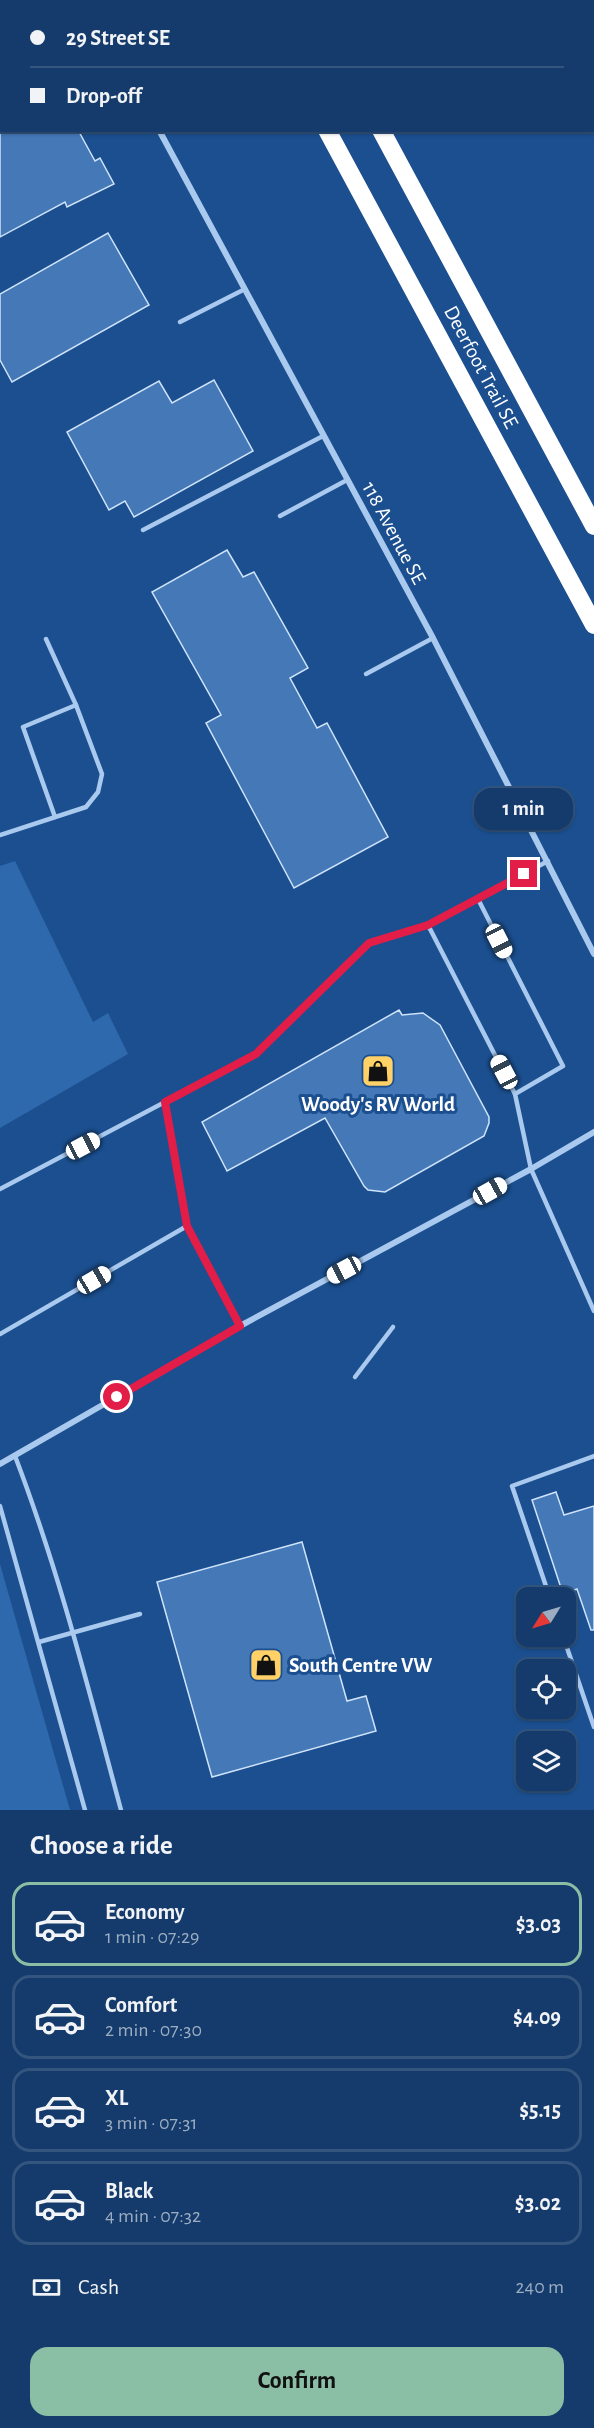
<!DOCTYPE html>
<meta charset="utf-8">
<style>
body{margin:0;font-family:"Alegreya Sans",sans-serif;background:#214673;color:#f1f3f6;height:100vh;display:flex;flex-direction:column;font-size:22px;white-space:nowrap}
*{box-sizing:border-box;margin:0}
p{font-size:20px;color:#9dadc1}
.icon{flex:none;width:33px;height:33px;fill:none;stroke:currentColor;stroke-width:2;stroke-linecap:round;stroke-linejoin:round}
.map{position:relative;height:1810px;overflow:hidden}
.side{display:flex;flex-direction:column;background:#143b6b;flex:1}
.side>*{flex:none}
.guide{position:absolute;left:0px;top:0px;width:594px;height:132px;box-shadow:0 2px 4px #0004,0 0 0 2px #33557e;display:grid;align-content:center;height:132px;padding:0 30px;background:#143b6b}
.needle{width:39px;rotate:233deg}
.buttons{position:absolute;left:516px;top:1587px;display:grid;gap:12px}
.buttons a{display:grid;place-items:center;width:60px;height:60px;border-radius:12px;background:#143b6b;box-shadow:0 2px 4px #0004,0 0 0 2px #33557e;font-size:30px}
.end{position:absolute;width:27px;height:27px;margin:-14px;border:8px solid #e11d48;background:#fff;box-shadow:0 0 0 3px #fff}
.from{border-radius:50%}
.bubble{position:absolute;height:42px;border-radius:18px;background:#143b6b;box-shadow:0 2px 4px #0004,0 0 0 2px #33557e;font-size:20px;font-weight:700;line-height:42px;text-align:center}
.car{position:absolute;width:18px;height:36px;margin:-18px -9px;border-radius:8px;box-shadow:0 0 4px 2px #0007;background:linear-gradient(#fff 24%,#345 0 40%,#fff 0 76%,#345 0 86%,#fff 0)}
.guide b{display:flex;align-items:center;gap:21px;height:57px;font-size:22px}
.guide b+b{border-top:2px solid #33557e}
.guide i{width:15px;height:15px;background:#f1f3f6}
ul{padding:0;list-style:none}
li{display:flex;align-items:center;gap:18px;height:84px;margin:0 12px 9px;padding:0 18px;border:3px solid #33557e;border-radius:18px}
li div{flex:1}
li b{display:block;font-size:22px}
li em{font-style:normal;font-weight:700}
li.selected{border-color:#8abfa5}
li>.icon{width:54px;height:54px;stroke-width:1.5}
h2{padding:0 30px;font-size:27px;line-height:72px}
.pay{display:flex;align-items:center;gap:15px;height:66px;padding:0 30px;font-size:22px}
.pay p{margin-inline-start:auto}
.cta{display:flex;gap:12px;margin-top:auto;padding:12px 30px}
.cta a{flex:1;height:69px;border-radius:18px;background:#8abfa5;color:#111;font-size:24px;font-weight:700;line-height:69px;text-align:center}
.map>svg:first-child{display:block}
.green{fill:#2e69ad}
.building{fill:#4478b7;stroke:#cfe3fa;stroke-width:1.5}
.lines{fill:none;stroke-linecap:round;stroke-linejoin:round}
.service{stroke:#a9c9ee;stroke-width:4.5}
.minor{stroke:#a9c9ee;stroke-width:6}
.motorway{stroke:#fff;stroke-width:18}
.route{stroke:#e11d48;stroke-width:8}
.labels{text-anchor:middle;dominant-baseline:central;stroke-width:6;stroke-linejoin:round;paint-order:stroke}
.street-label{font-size:21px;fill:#fff;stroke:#1b4f8f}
.poi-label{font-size:21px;font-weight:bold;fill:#fff;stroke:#1b4f8f}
</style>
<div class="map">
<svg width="594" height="1810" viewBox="0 0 594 1810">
<rect width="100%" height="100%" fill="#1b4f8f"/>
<!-- green -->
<g class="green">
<path d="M15,861L93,1022L108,1013L128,1054L0,1128V866Z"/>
<path d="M0,1564L70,1810H0Z"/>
</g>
<!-- building -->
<g class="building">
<path d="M0,130H78L95,161L100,158L114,184L67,207L65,202L0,237Z"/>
<path d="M108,233L149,305L12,382L0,360V294Z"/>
<path d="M214,380L253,451L134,517L125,501L109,510L67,432L159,381L172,403Z"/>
<path d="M227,550L243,577L254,572L308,668L290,678L317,728L327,723L388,837L294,888L206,723L221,715L152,592Z"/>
<path d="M399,1010L402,1015L423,1013L440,1025L489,1117V1123L484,1136L385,1192L368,1190L364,1186L325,1118L227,1171L202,1122Z"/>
<path d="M556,1492L564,1515L594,1506V1630H591L577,1589L563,1594L532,1500Z"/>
<path d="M302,1542L347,1701L366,1696L376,1731L212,1777L157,1582Z"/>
</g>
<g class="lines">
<!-- service -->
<g class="service">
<path d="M180,322L245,289"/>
<path d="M280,516L347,480"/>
<path d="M143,530L323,436"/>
<path d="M366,674L433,638"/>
<path d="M55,817L23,727L76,705"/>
<path d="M0,835L86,807L98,792L102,774L76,705L46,639"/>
<path d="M548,861L478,899L563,1066L515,1094L531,1169L594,1311"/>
<path d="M478,899L428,925L515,1094"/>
<path d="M0,1189L256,1054L369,943L428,925"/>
<path d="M187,1226L240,1326"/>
<path d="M0,1334L187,1226L165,1102"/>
<path d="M355,1377L393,1327"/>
<path d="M15,1456C59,1571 89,1691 121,1810"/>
<path d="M0,1506L85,1810"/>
<path d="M550,1598L512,1486L594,1456"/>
<path d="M563,1636L594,1727"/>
<path d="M39,1642L140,1614"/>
</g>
<!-- minor -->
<g class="minor">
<path d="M88,0L89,2"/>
<path d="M159,130L433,638L594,954"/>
<path d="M0,1464L240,1326L531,1169L594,1132"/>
</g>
<!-- motorway -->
<g class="motorway">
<path d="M257,0L258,2"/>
<path d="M311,0L312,2"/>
<path d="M327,130L594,625"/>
<path d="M381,130L594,526"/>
</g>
</g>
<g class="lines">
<!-- route -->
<path class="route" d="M117,1397L240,1326L187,1226L165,1102L256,1054L369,943L428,925L524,874"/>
</g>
<!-- icons -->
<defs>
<g id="shop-square" transform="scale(1.725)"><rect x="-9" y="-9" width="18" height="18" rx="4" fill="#ffd166" stroke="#1b4f8f"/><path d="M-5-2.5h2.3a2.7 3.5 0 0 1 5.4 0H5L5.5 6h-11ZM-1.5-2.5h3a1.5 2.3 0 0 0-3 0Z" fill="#111"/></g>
</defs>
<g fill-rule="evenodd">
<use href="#shop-square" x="378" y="1071"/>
<use href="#shop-square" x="266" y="1665"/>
</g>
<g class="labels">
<!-- street labels -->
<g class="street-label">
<text transform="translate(481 367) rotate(62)">Deerfoot Trail SE</text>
<text transform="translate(394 533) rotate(62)">118 Avenue SE</text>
</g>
<!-- poi labels -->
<g class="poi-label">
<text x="378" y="1104">Woody's RV World</text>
<text x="289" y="1665" text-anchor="start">South Centre VW</text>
</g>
</g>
</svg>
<div class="buttons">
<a><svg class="needle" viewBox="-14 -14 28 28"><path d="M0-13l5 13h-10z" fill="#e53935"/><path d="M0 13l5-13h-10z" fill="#9dadc1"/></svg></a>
<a><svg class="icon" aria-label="locate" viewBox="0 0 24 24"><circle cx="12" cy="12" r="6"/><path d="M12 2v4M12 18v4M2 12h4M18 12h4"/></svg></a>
<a><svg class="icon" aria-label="layers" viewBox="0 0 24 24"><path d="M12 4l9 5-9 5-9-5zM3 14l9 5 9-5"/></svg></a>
</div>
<i class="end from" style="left:117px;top:1397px"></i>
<i class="end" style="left:524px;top:874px"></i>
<div class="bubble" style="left:474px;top:788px;width:99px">1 min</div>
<i class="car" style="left:499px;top:941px;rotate:153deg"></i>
<i class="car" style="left:504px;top:1072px;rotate:332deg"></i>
<i class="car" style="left:83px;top:1146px;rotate:62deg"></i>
<i class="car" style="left:490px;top:1191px;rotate:61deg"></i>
<i class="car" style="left:344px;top:1270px;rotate:242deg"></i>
<i class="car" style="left:94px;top:1280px;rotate:60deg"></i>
<div class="guide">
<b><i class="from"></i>29 Street SE</b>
<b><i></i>Drop-off</b>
</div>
</div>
<section class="side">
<h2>Choose a ride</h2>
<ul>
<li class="selected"><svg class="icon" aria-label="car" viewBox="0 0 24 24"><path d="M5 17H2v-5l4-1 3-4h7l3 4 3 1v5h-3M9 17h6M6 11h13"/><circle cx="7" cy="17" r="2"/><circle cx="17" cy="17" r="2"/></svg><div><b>Economy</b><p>1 min · 07:29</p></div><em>$3.03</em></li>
<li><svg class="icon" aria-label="car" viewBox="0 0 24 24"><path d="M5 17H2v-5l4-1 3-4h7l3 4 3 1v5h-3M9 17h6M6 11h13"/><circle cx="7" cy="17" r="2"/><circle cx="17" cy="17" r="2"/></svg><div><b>Comfort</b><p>2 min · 07:30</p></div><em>$4.09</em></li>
<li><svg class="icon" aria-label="car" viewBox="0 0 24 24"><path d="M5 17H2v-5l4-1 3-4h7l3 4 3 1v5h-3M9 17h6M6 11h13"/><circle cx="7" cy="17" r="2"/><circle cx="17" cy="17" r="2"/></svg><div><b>XL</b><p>3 min · 07:31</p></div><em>$5.15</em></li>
<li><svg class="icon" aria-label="car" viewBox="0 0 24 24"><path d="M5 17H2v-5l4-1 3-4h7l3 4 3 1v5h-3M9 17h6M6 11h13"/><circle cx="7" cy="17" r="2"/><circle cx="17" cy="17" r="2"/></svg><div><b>Black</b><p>4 min · 07:32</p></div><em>$3.02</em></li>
</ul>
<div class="pay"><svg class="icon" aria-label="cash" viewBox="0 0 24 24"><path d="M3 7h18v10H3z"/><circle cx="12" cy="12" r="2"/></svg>Cash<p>240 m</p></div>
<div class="cta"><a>Confirm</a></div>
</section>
